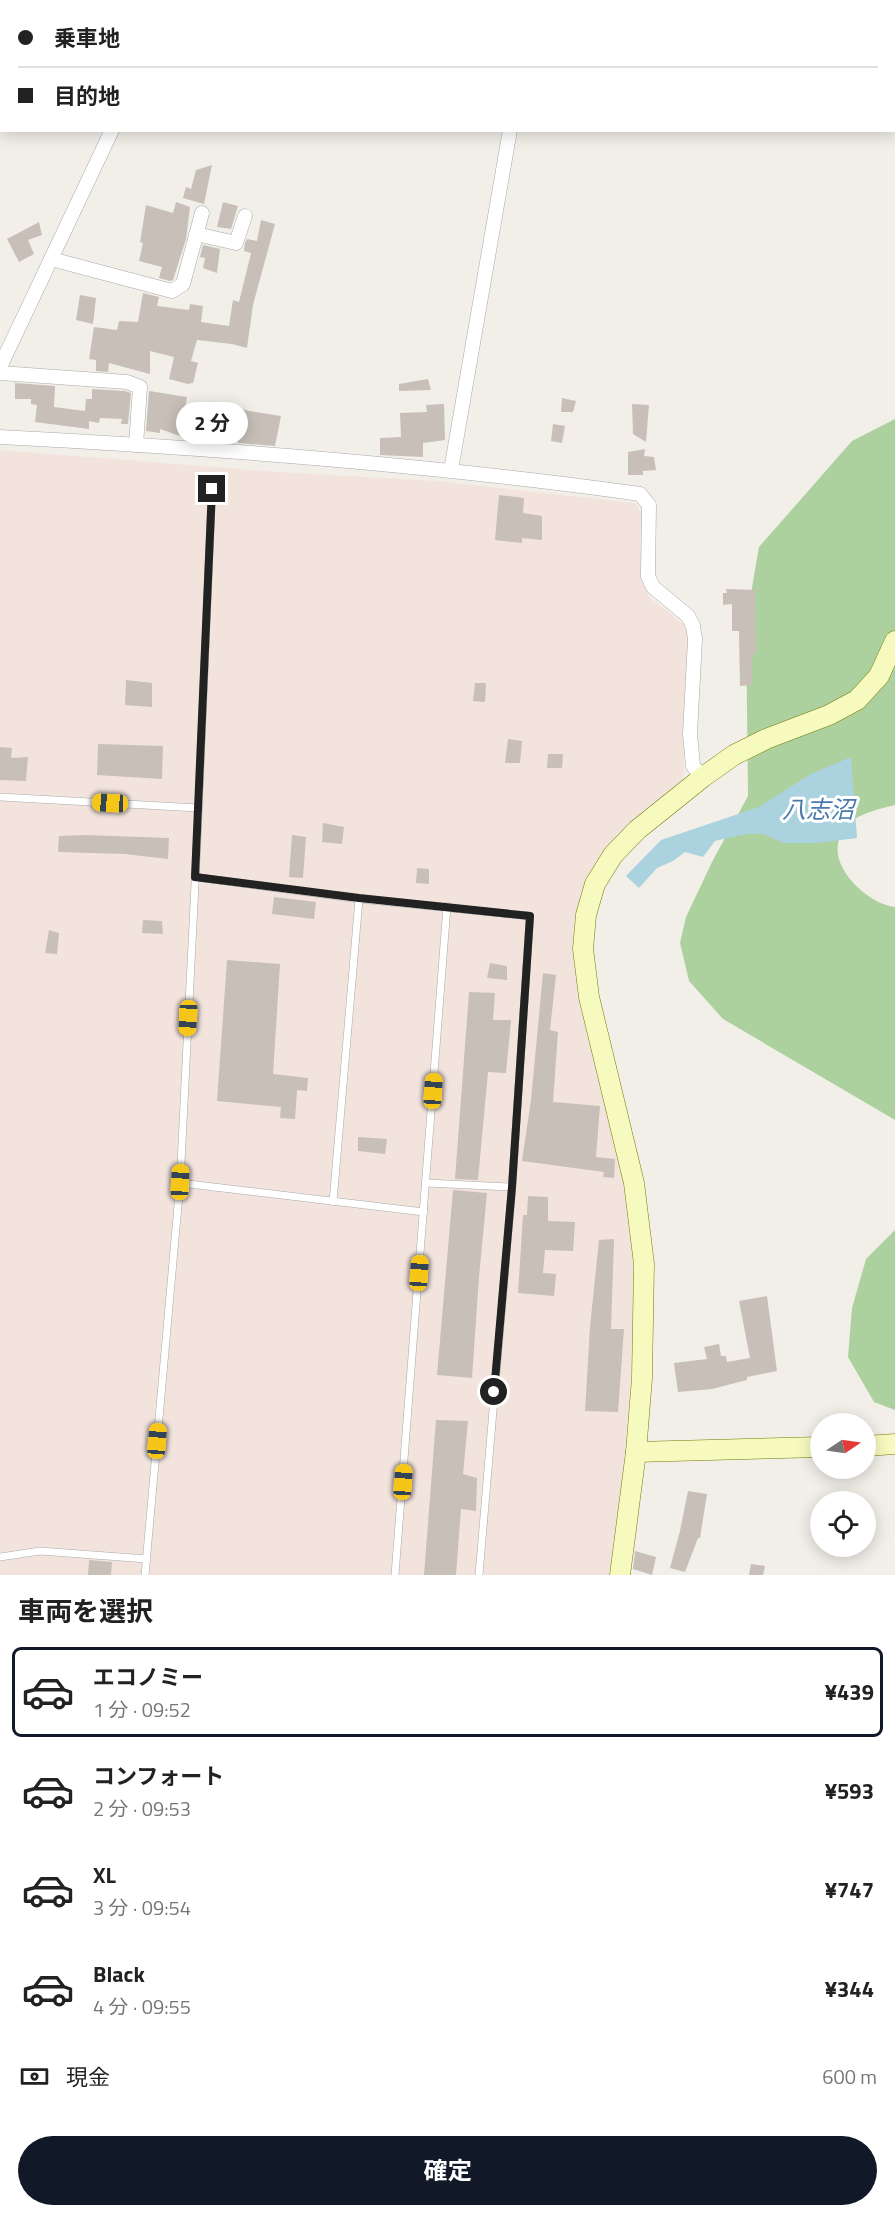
<!DOCTYPE html>
<html lang="ja">
<meta charset="utf-8">
<style>
body{margin:0;font-family:"Titillium Web","Noto Sans JP",sans-serif;background:#f2f2f2;color:#222;height:100vh;display:flex;flex-direction:column;font-size:22px;white-space:nowrap}
*{box-sizing:border-box;margin:0}
p{font-size:20px;color:#767676}
.icon{flex:none;width:33px;height:33px;fill:none;stroke:currentColor;stroke-width:2;stroke-linecap:round;stroke-linejoin:round}
.map{position:relative;height:1575px;overflow:hidden}
.details{display:flex;flex-direction:column;background:#fff;flex:1}
.details>*{flex:none}
.banner{position:absolute;left:0px;top:0px;width:896px;height:132px;box-shadow:0 3px 15px #0003;display:grid;align-content:center;height:132px;padding:0 18px;background:#fff}
.needle{width:39px;rotate:77deg}
.controls{position:absolute;left:810px;top:1413px;display:grid;gap:12px}
.controls a{display:grid;place-items:center;width:66px;height:66px;border-radius:50%;background:#fff;box-shadow:0 3px 15px #0003;font-size:30px}
.end{position:absolute;width:27px;height:27px;margin:-14px;border:8px solid #222;background:#fff;box-shadow:0 0 0 3px #fff}
.from{border-radius:50%}
.bubble{position:absolute;height:42px;border-radius:21px;background:#fff;box-shadow:0 3px 15px #0003;font-size:20px;font-weight:700;line-height:42px;text-align:center}
.car{position:absolute;width:18px;height:36px;margin:-18px -9px;border-radius:8px;box-shadow:0 0 4px 2px #0007;background:linear-gradient(#f5c518 24%,#345 0 40%,#f5c518 0 76%,#345 0 86%,#f5c518 0)}
.banner b{display:flex;align-items:center;gap:21px;height:57px;font-size:22px}
.banner b+b{border-top:2px solid #e0e0e0}
.banner i{width:15px;height:15px;background:#222}
ul{padding:0;list-style:none}
li{display:flex;align-items:center;gap:18px;height:90px;margin:0 12px 9px;padding:0 6px;border:3px solid transparent;border-radius:9px}
li div{flex:1}
li b{display:block;font-size:22px}
li em{font-style:normal;font-weight:700}
li.on{border-color:#111827}
li>.icon{width:54px;height:54px;stroke-width:1.5}
h2{padding:0 18px;font-size:27px;line-height:72px}
.pay{display:flex;align-items:center;gap:15px;height:66px;padding:0 18px;font-size:22px}
.pay p{margin-inline-start:auto}
.button{display:flex;gap:12px;margin-top:auto;padding:12px 18px}
.button a{flex:1;height:69px;border-radius:36px;background:#111827;color:#fff;font-size:24px;font-weight:700;line-height:69px;text-align:center}
.map>svg:first-child{display:block}
.military{fill:#f3e3dd}
.forest{fill:#add19e}
.water{fill:#aad3df}
.building{fill:#c7bfb8}
.lines{fill:none;stroke-linecap:round;stroke-linejoin:round}
.lane-casing{stroke:#a9a9a9;stroke-width:8}
.street-casing{stroke:#a9a9a9;stroke-width:15}
.secondary-casing{stroke:#707d05;stroke-width:21}
.lane{stroke:#fff;stroke-width:7}
.street{stroke:#fff;stroke-width:14}
.secondary{stroke:#f7fabf;stroke-width:20}
.route{stroke:#222;stroke-width:8}
.labels{text-anchor:middle;dominant-baseline:central;stroke-width:6;stroke-linejoin:round;paint-order:stroke}
.water-label{font-size:24px;font-style:italic;fill:#4a7aab;stroke:#fff}
</style>
<div class="map">
<svg width="895" height="1575" viewBox="0 0 895 1575">
<rect width="100%" height="100%" fill="#f2efe9"/>
<!-- military -->
<path class="military" d="M0,450L277,472L437,481L635,503L644,517L641,576L649,597L690,629L683,782L643,811L605,850L577,928L624,1172L633,1255L635,1332L620,1511L609,1575H0Z"/>
<!-- forest -->
<g class="forest">
<path d="M895,419V805C876,810 854,814 842,831C839,834 839,840 838,844C833,871 869,904 895,907V1120L723,1019L689,981L680,943L686,917L713,860L748,796L746,622L759,547L852,441Z"/>
<path d="M895,1230V1410L874,1402L848,1357L852,1308L866,1259Z"/>
</g>
<!-- water -->
<path class="water" d="M851,757L857,838L817,843H784L763,834H746L715,841L703,857L685,852L673,861L657,868L639,888L626,876L661,840L759,807L811,774Z"/>
<!-- building -->
<g class="building">
<path d="M212,165L204,204L183,198L186,187L191,189L196,170Z"/>
<path d="M176,202L190,207L186,239L173,280L170,281L159,278L162,267L139,261L143,243L140,242L146,205L173,213Z"/>
<path d="M223,202L238,206L231,229L217,227Z"/>
<path d="M261,220L275,224L253,305L247,348L232,344L197,340L191,361L198,363L193,383L188,384L169,379L174,357L150,351V374L109,363L108,372L96,371V360L89,359L94,327L117,330L119,321L138,322L143,293L159,297L157,306L189,310L190,304L203,306L201,322L229,326L233,300L239,302L251,253L244,251L245,243L247,239L257,241Z"/>
<path d="M39,222L42,235L28,240L34,254L19,262L7,239Z"/>
<path d="M203,245L220,249L217,273L203,268L205,258L200,257Z"/>
<path d="M80,295L96,298L93,324L76,320Z"/>
<path d="M428,379L431,390L399,391V384Z"/>
<path d="M15,383L55,386L54,407L85,411L86,399H92V389L125,391L131,393L128,424H121L122,419L100,418L99,423L89,421V429L35,422L37,405L31,404V399H15Z"/>
<path d="M149,391L187,397L180,436L160,429V433L146,431Z"/>
<path d="M562,398L576,401L573,412H561Z"/>
<path d="M444,404L445,440L423,443V457L380,455V438L401,437L400,413L427,412L426,405Z"/>
<path d="M632,404L649,405L646,442L633,434Z"/>
<path d="M235,407L249,411L281,416L275,446L238,443V440H228Z"/>
<path d="M553,424L565,426L562,443L551,441Z"/>
<path d="M645,449L644,456L654,457L656,470L643,471V475H628V452Z"/>
<path d="M499,495L524,498L523,513L542,516V540L522,538V543L495,540Z"/>
<path d="M726,589L755,590L756,654L752,655V685L740,686L739,631H732V604L723,605V593H727Z"/>
<path d="M126,680L152,683V707L125,705Z"/>
<path d="M475,683H486L485,702L473,701Z"/>
<path d="M508,739L522,741L520,763H505Z"/>
<path d="M98,744L163,746L162,779L97,775Z"/>
<path d="M0,747L12,748L11,758L28,757L26,781L0,780Z"/>
<path d="M548,754H563L562,768H547Z"/>
<path d="M323,823L344,827L342,844L322,842Z"/>
<path d="M85,835L169,838L168,859L125,854L58,852L59,836Z"/>
<path d="M292,835L306,837L303,878L289,877Z"/>
<path d="M417,868L429,869V884L416,883Z"/>
<path d="M274,897L316,902L314,919L272,914Z"/>
<path d="M143,920L162,921L163,934L142,933Z"/>
<path d="M49,930L59,933L57,954L45,953Z"/>
<path d="M227,960L280,964L273,1074L308,1078L307,1091L297,1090L295,1119L280,1118L281,1107L217,1101Z"/>
<path d="M490,963L507,966V980L487,978Z"/>
<path d="M543,973L556,975L550,1030L558,1032L553,1102L600,1106L596,1157L615,1159L614,1178L603,1177L604,1172L522,1161L531,1100Z"/>
<path d="M469,992L495,993L493,1020H511L506,1073L488,1072L478,1180L455,1179Z"/>
<path d="M358,1137L387,1139L385,1154L358,1151Z"/>
<path d="M453,1190L487,1193L479,1277L472,1378L437,1375Z"/>
<path d="M528,1196L548,1197V1221L575,1222L573,1251L545,1250L543,1273L556,1274L554,1296L518,1293L523,1215H527Z"/>
<path d="M614,1239L611,1329H624L618,1412L585,1411L590,1327L599,1240Z"/>
<path d="M767,1296L777,1371L747,1377V1380L712,1389L678,1392L674,1363L707,1359L704,1347L719,1344L721,1356H726L727,1362L750,1358L739,1301Z"/>
<path d="M436,1420L468,1421L463,1474L477,1478L476,1511L461,1509L456,1575H424Z"/>
<path d="M688,1491L707,1494L700,1538H698L685,1572L670,1568L680,1531Z"/>
<path d="M635,1551L656,1557L652,1575L633,1569Z"/>
<path d="M89,1560L112,1562L111,1575H88Z"/>
<path d="M751,1564L765,1566L763,1575H749Z"/>
</g>
<g class="lines">
<!-- lane casing -->
<g class="lane-casing">
<g id="lane">
<path d="M0,797L198,808"/>
<path d="M195,877L359,899L530,916L512,1187L479,1575"/>
<path d="M180,1183L424,1212"/>
<path d="M426,1183L512,1187"/>
<path d="M333,1202L359,899"/>
<path d="M0,1557L40,1551L147,1559"/>
<path d="M145,1575L180,1183L197,844L212,489"/>
<path d="M395,1575L447,906"/>
</g>
</g>
<!-- street casing -->
<g class="street-casing">
<g id="street">
<path d="M174,2L175,0"/>
<path d="M529,2V0"/>
<path d="M894,48L895,49"/>
<path d="M196,234L236,243L245,216"/>
<path d="M51,259L172,291L183,284L202,213"/>
<path d="M0,367L112,130"/>
<path d="M0,373L127,382L140,387L136,445"/>
<path d="M0,437C214,448 427,464 640,494L649,505L648,576L653,587L688,616L693,626L695,639L690,734L693,766L703,777"/>
<path d="M451,470L510,130"/>
</g>
</g>
<!-- secondary casing -->
<g class="secondary-casing">
<g id="secondary">
<path d="M866,1446L895,1444"/>
<path d="M636,1452L820,1447"/>
<path d="M620,1575L636,1452L642,1378L644,1264L634,1183L589,997L583,949L586,915L595,884L613,855L637,830L703,777L734,755L766,739L829,715L857,700L879,676L895,641"/>
</g>
</g>
<!-- lane -->
<use href="#lane" class="lane"/>
<!-- street -->
<use href="#street" class="street"/>
<!-- secondary -->
<use href="#secondary" class="secondary"/>
</g>
<g class="lines">
<!-- route -->
<path class="route" d="M212,489L195,877L359,898L530,916L512,1187L494,1392"/>
</g>
<g class="labels">
<!-- water labels -->
<g class="water-label">
<text x="818" y="809">八志沼</text>
</g>
</g>
</svg>
<div class="controls">
<a><svg class="needle" viewBox="-14 -14 28 28"><path d="M0-13l5 13h-10z" fill="#e53935"/><path d="M0 13l5-13h-10z" fill="#767676"/></svg></a>
<a><svg class="icon" aria-label="locate" viewBox="0 0 24 24"><circle cx="12" cy="12" r="6"/><path d="M12 2v4M12 18v4M2 12h4M18 12h4"/></svg></a>
</div>
<i class="end from" style="left:494px;top:1392px"></i>
<i class="end" style="left:212px;top:489px"></i>
<div class="bubble" style="left:176px;top:402px;width:72px">2 分</div>
<i class="car" style="left:110px;top:803px;rotate:273deg"></i>
<i class="car" style="left:188px;top:1018px;rotate:183deg"></i>
<i class="car" style="left:433px;top:1091px;rotate:4deg"></i>
<i class="car" style="left:180px;top:1182px;rotate:3deg"></i>
<i class="car" style="left:419px;top:1273px;rotate:4deg"></i>
<i class="car" style="left:157px;top:1441px;rotate:5deg"></i>
<i class="car" style="left:403px;top:1482px;rotate:4deg"></i>
<div class="banner">
<b><i class="from"></i>乗車地</b>
<b><i></i>目的地</b>
</div>
</div>
<section class="details">
<h2>車両を選択</h2>
<ul>
<li class="on"><svg class="icon" aria-label="car" viewBox="0 0 24 24"><path d="M5 17H2v-5l4-1 3-4h7l3 4 3 1v5h-3M9 17h6M6 11h13"/><circle cx="7" cy="17" r="2"/><circle cx="17" cy="17" r="2"/></svg><div><b>エコノミー</b><p>1 分 · 09:52</p></div><em>¥439</em></li>
<li><svg class="icon" aria-label="car" viewBox="0 0 24 24"><path d="M5 17H2v-5l4-1 3-4h7l3 4 3 1v5h-3M9 17h6M6 11h13"/><circle cx="7" cy="17" r="2"/><circle cx="17" cy="17" r="2"/></svg><div><b>コンフォート</b><p>2 分 · 09:53</p></div><em>¥593</em></li>
<li><svg class="icon" aria-label="car" viewBox="0 0 24 24"><path d="M5 17H2v-5l4-1 3-4h7l3 4 3 1v5h-3M9 17h6M6 11h13"/><circle cx="7" cy="17" r="2"/><circle cx="17" cy="17" r="2"/></svg><div><b>XL</b><p>3 分 · 09:54</p></div><em>¥747</em></li>
<li><svg class="icon" aria-label="car" viewBox="0 0 24 24"><path d="M5 17H2v-5l4-1 3-4h7l3 4 3 1v5h-3M9 17h6M6 11h13"/><circle cx="7" cy="17" r="2"/><circle cx="17" cy="17" r="2"/></svg><div><b>Black</b><p>4 分 · 09:55</p></div><em>¥344</em></li>
</ul>
<div class="pay"><svg class="icon" aria-label="cash" viewBox="0 0 24 24"><path d="M3 7h18v10H3z"/><circle cx="12" cy="12" r="2"/></svg>現金<p>600 m</p></div>
<div class="button"><a>確定</a></div>
</section>
